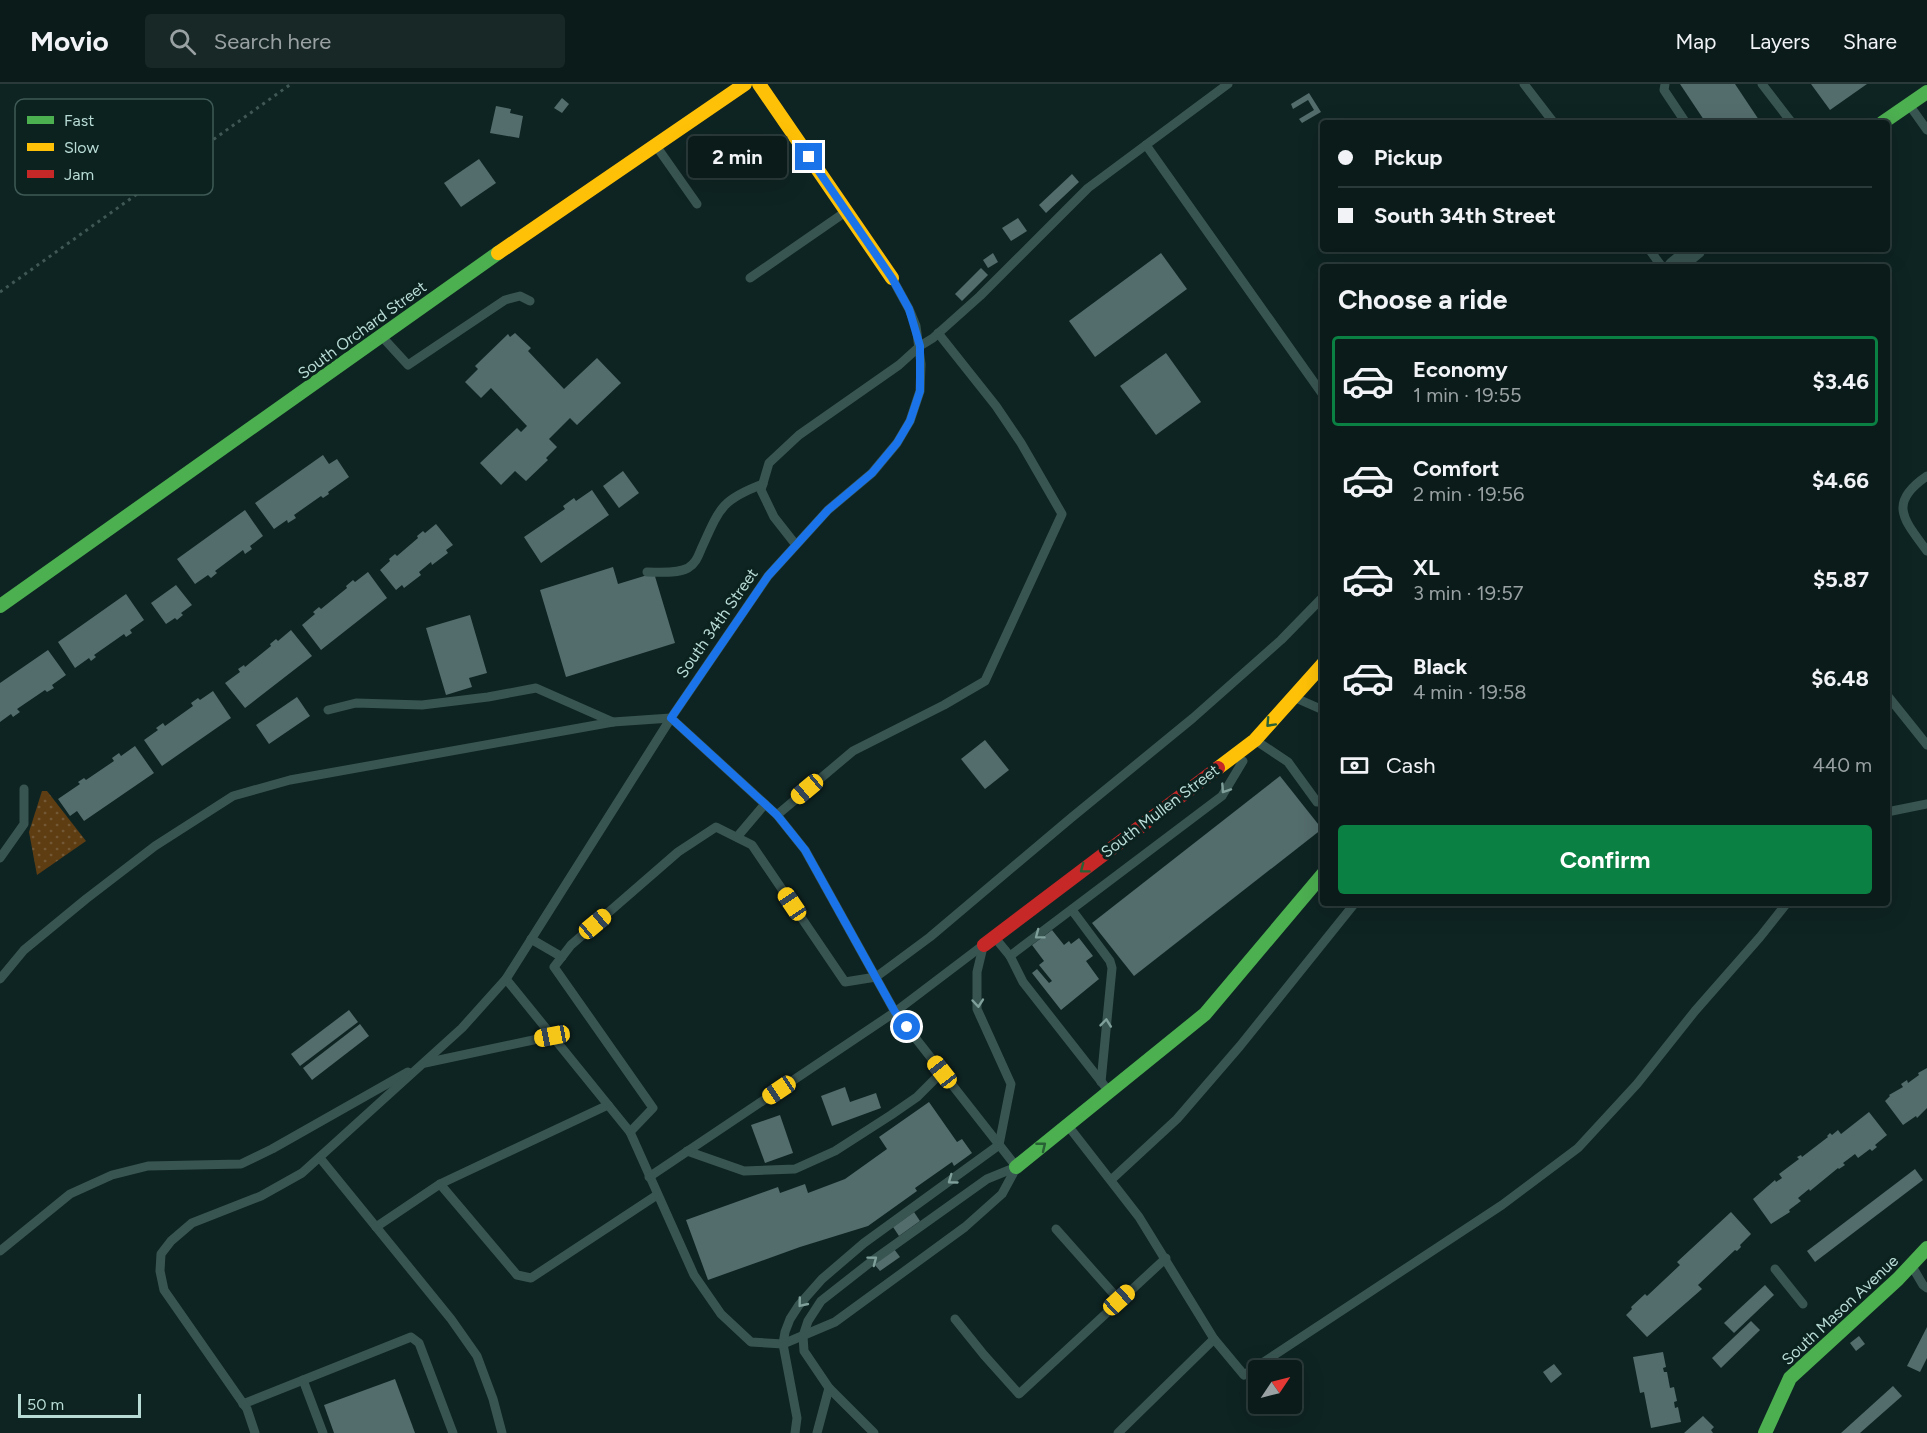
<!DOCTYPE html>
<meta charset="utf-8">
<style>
body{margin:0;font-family:Figtree,sans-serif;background:#182827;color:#f1f3f6;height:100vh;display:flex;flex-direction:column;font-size:22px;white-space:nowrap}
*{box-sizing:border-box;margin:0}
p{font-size:20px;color:#99a1a2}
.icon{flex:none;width:33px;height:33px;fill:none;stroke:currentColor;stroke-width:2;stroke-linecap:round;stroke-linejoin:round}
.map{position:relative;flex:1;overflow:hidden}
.drawer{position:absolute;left:1320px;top:180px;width:570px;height:642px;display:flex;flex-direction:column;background:#0a1b1a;border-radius:6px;box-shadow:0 6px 24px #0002,0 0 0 2px #2a3939}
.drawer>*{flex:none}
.hud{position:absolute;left:1320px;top:36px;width:570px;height:132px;border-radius:6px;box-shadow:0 6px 24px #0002,0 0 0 2px #2a3939;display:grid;align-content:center;height:132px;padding:0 18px;background:#0a1b1a}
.needle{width:39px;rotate:55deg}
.controls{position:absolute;left:1248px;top:1276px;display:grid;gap:12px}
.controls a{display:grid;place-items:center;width:54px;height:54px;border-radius:6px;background:#0a1b1a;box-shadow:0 6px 24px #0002,0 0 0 2px #2a3939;font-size:30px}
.scale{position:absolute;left:18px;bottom:15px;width:123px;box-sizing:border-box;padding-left:6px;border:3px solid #b9dbd6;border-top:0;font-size:16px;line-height:21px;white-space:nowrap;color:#b9dbd6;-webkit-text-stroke:4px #0b221f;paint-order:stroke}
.end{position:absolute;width:27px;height:27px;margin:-14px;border:8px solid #1a73e8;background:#fff;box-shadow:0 0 0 3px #fff}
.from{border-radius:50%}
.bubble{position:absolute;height:42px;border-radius:6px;background:#0a1b1a;box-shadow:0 6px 24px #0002,0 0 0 2px #2a3939;font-size:20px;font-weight:700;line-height:42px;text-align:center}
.car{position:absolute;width:18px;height:36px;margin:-18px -9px;border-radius:8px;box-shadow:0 0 4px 2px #0007;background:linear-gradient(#f5c518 24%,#345 0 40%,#f5c518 0 76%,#345 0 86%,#f5c518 0)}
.hud b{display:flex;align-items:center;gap:21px;height:57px;font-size:22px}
.hud b+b{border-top:2px solid #2a3939}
.hud i{width:15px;height:15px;background:#f1f3f6}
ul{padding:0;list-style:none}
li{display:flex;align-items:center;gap:18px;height:90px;margin:0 12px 9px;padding:0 6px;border:3px solid transparent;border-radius:6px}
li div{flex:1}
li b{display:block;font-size:22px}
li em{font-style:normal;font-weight:700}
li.on{border-color:#0b8043}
li>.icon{width:54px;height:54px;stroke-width:1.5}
h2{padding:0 18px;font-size:27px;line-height:72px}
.pay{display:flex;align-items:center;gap:15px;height:66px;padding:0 18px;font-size:22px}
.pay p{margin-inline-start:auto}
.button{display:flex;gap:12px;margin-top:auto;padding:12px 18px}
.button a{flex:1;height:69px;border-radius:6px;background:#0b8043;color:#fff;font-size:24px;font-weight:700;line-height:69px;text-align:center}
header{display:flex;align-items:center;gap:36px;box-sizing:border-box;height:84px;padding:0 30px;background:#0a1b1a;border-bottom:2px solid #2a3939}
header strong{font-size:28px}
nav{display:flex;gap:33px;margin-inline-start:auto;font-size:21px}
.search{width:420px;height:54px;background:#182827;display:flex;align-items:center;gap:15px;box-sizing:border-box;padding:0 21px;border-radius:6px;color:#99a1a2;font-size:22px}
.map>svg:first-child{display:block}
.grass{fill:url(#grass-dots)}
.building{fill:#536c6c}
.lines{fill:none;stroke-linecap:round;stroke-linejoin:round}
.path{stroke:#405855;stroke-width:3;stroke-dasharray:3 4.5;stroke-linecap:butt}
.lane{stroke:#395552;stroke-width:9}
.street{stroke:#395552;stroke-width:20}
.fast{stroke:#4caf50;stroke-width:14}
.slow{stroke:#ffc107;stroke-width:14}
.jam{stroke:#c62828;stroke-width:14}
.oneway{stroke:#286135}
.oneway2{stroke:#7f9f9b}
.route{stroke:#1a73e8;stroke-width:8}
.labels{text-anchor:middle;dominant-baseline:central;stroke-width:6;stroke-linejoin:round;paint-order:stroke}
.street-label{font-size:16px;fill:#b9dbd6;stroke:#0b221f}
.key{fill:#0b221f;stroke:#3f5a56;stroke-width:1.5}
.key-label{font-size:16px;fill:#b9dbd6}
</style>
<header>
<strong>Movio</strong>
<div class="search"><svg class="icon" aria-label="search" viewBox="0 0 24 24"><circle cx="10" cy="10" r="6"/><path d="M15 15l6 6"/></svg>Search here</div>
<nav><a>Map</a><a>Layers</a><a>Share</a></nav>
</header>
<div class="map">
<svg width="1927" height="1349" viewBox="0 0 1927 1349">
<defs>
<pattern id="grass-dots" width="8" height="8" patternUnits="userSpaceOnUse" patternTransform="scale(1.5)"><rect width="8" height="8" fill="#5e3d13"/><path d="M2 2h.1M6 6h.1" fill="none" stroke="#735835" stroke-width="1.8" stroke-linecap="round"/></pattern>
</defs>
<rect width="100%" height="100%" fill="#0e2422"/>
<!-- grass -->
<path class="grass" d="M42,707H47L86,757L37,791L29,748Z"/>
<!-- building -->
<g class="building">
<path d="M1680,0H1735L1761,39H1706Z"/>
<path d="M1811,0H1867L1830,26Z"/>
<path d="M1309,9L1321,28L1302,39L1299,35L1314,26L1308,16L1293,25L1291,20Z"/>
<path d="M562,14L569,20L562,29L554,24Z"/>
<path d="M496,22L511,25L510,29L523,32L519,54L490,49Z"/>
<path d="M479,75L496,99L461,123L444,99Z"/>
<path d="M1072,90L1079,98L1046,129L1039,121Z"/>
<path d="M1018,134L1027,147L1011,157L1002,144Z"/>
<path d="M993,169L998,178L988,184L983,176Z"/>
<path d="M1161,169L1187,205L1095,273L1069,237Z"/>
<path d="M981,184L988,191L962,217L955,210Z"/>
<path d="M515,249L531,264L528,267L564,305L597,274L621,299L577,341L570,334L549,355L557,363L546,374L548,376L526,397L515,387L501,401L480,379L517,344L521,348L527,342L491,304L481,314L465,298L478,285L475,282L508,250L510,253Z"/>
<path d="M1166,269L1201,318L1156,351L1120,302Z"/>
<path d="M323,371L329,380L337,375L349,393L328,408L329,410L323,414L321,412L294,431L296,434L288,439L287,436L274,445L255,419Z"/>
<path d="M623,387L639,409L619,424L603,402Z"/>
<path d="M592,406L609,431L541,479L524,453L565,425L563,422L574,414L576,417Z"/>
<path d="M245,426L263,452L250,462L252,465L245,470L243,466L215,487L217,489L211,494L208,491L195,500L177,475Z"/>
<path d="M436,440L453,461L446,466L448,469L432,481L431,478L419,488L421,491L404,504L402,501L396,506L380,486L390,477L389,475L395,470L397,472L418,454L417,452L423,447L425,449Z"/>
<path d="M613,483L618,500L654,489L675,559L566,593L540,506Z"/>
<path d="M368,488L387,514L321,566L302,541L315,530L313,528L319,523L321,525L347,504L346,502L353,496L355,498Z"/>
<path d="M176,501L192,521L181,529L183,531L177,536L175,534L166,540L151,519Z"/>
<path d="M126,510L144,536L130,546L132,549L126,553L124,550L94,571L96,573L91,577L89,574L75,584L58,558Z"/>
<path d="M470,531L487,589L469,594L472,603L446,611L426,544Z"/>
<path d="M291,546L312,572L245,624L225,599L240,588L238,585L244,581L245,583L271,562L270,560L276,555L278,557Z"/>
<path d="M48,566L66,591L52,601L54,604L47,608L45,606L17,625L20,628L13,633L11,630L0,638V599Z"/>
<path d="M213,607L231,634L162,682L144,656L158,646L156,644L163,639L165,642L193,622L191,619L198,614L200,616Z"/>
<path d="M297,613L310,632L269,660L256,641Z"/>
<path d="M985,656L1009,686L985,705L961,675Z"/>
<path d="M135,662L154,689L84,737L77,727L70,732L58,715L80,700L78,698L84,694L86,696L114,677L112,674L119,669L121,672Z"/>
<path d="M1280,692L1322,745L1134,892L1092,839Z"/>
<path d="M1052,846L1064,861L1069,857L1071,860L1079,854L1093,872L1086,877L1099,895L1061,926L1032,889L1037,885L1049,899L1052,897L1039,881L1044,877L1032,861Z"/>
<path d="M349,926L358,938L300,982L291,970Z"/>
<path d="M360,940L369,952L312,996L303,984Z"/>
<path d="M1927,984V1024L1917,1034L1916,1032L1903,1041L1885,1017L1890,1012L1889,1011L1903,1003L1901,1000L1907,996L1908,999L1919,991L1918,989Z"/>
<path d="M845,1003L850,1018L876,1009L881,1024L832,1042L821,1012Z"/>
<path d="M929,1018L957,1058L962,1055L972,1069L954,1082L952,1078L915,1104L917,1107L868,1142L800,1163L708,1196L686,1136L778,1103L780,1109L805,1100L808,1109L845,1095L887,1065L879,1053Z"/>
<path d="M1869,1028L1887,1051L1875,1061L1877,1063L1872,1067L1870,1065L1858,1074L1855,1070L1843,1079L1845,1081L1839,1085L1838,1084L1810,1107L1809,1105L1798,1114L1801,1117L1789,1126L1790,1128L1771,1140L1753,1115L1775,1096L1776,1098L1782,1094L1779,1090L1799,1075L1797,1073L1801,1071L1802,1073L1828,1053L1827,1052L1830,1049L1832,1051L1838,1046L1841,1050Z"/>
<path d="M780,1031L793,1069L765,1079L751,1041Z"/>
<path d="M1915,1085L1923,1096L1815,1178L1807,1167Z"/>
<path d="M914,1128L920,1137L899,1152L893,1143Z"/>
<path d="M1731,1128L1751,1150L1740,1161L1741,1163L1737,1167L1735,1166L1698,1201L1702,1205L1647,1253L1626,1231L1632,1225L1631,1223L1645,1210L1647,1212L1680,1181L1677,1178Z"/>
<path d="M894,1165L900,1173L880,1187L874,1180Z"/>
<path d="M1765,1201L1774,1211L1734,1249L1724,1239Z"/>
<path d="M1751,1237L1760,1246L1721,1284L1712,1274Z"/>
<path d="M1927,1243V1274L1920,1288L1907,1282Z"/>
<path d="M1859,1252L1865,1260L1856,1267L1850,1259Z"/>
<path d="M1663,1268L1666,1283L1663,1284L1664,1288H1667L1670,1304L1674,1303L1677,1317L1674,1318L1675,1324L1678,1323L1681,1338L1651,1344L1644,1308L1640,1309L1633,1273Z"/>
<path d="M1554,1280L1562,1290L1551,1299L1543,1288Z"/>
<path d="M395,1295L415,1349H334L324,1321Z"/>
<path d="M1893,1302L1902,1312L1860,1349H1841Z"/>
<path d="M1703,1332L1714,1343L1711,1346L1713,1349H1684Z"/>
</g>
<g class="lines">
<!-- path -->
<path class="path" d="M0,208L291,0"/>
<!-- lane -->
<g class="lane">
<path d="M1524,0L1554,39"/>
<path d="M1665,0L1664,6L1686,39"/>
<path d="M1762,0L1792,39"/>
<path d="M1910,22L1927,46"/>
<path d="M1146,61L1323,311"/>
<path d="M659,66L697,120"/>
<path d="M1649,165L1662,183"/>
<path d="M750,194L844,129"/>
<path d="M385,256L408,281L505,216L520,212L530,217"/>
<path d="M1927,392C1887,419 1904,436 1927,467"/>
<path d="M796,461L774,433L761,406L769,379L799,351L899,281L920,262L933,254L980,212L1088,104L1228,0"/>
<path d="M647,488C659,488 677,490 688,484C697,479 699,469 703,461C720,423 723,415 763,400"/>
<path d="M1887,611L1927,661"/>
<path d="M1298,615L1323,626"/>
<path d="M328,626L356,619L422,621L488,613L536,604L613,638"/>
<path d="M1258,658L1288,678L1317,718H1323"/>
<path d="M1887,728L1927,720"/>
<path d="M777,731L853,667L944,621L985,597L1062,430L1021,359L996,322L938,249"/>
<path d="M737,753L765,720"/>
<path d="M0,774L24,740V705"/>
<path d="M1072,826L1110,877L1112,884L1101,998"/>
<path d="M531,855L562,873"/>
<path d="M996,855L1010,872L1023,898L1107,1005"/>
<path d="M983,863L977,888V925L1011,1000L999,1061"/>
<path d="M1010,872L1222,712L1243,677"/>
<path d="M0,895L24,866L86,815L155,762L233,712L290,696L613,638L671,634L777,731L805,766L895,928L1015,1081"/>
<path d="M506,895L630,1048L694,1191L721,1230L751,1258L783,1260L835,1238L965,1143L1002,1110L1015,1086"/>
<path d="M425,979L552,952"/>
<path d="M1069,1043L1139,1133L1214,1255L1118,1349"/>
<path d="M630,1048L653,1024L554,883L571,861L678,768L716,743L752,761L845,898L876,893L930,853L1071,734L1193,634L1281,556L1323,513"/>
<path d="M687,1067L744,1087L795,1085L835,1067L891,1031L917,1013L942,988"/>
<path d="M320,1074L451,1235L477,1272L493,1315L502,1349"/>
<path d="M649,1093L895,928L982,862"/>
<path d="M1111,1096L1177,1035L1240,962L1355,819"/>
<path d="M440,1100L517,1191L531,1194L657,1111"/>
<path d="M376,1143L440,1100L608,1021"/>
<path d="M1056,1145L1119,1216"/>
<path d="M0,1167L70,1110L112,1091L148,1082L241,1080L272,1065L408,988"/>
<path d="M1913,1184L1923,1201L1927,1204"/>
<path d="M1775,1185L1803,1220"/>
<path d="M955,1235L984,1271L1019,1310L1166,1174"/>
<path d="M1214,1255L1244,1291L1502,1121L1578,1064L1637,1000L1695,927L1760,853L1787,819"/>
<path d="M303,1296L323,1349"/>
<path d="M243,1320L411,1253L419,1259L453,1349"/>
<path d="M255,1349L247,1325L164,1206L160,1187L161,1170L171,1157L192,1139L261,1112L302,1089L462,944L506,895L671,634L768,492L828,426L872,389L897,359L910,337L920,307L921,280L916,242L909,225L893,196"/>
<path d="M795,1349L797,1334L783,1260L785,1248L790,1235L799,1221L822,1195L864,1159L999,1061"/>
<path d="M817,1349L829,1304"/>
<path d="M874,1349L829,1304L804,1267L803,1252L808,1237L821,1217L872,1177L987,1095L1014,1084"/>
</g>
<!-- street -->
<path class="street" d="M1674,183L1696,165"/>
<!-- fast -->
<g class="fast">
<path d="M1882,39L1927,8"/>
<path d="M0,522L498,169"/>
<path d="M1016,1083L1205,930L1323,790"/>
<path d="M1765,1349L1790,1294L1898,1195L1927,1164"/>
</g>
<!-- slow -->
<g class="slow">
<path d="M759,0L892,194"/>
<path d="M498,169L745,0"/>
<path d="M1218,684L1255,656L1323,580"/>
</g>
<!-- jam -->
<path class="jam" d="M984,861L1218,684"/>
</g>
<!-- one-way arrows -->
<defs><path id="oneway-chevron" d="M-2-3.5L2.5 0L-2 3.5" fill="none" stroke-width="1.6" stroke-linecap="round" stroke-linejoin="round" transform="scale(1.5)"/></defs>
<g class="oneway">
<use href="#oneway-chevron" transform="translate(1270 639) rotate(133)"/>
<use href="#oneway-chevron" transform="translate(1084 785) rotate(143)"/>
<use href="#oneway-chevron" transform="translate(1042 1062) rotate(-39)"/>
</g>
<g class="oneway2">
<use href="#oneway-chevron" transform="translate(1225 705) rotate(124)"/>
<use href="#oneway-chevron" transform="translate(1039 851) rotate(143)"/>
<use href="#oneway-chevron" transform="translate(978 919) rotate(85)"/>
<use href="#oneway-chevron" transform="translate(1106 939) rotate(-84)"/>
<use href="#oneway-chevron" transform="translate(952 1096) rotate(144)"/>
<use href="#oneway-chevron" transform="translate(873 1176) rotate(-37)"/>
<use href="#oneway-chevron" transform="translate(802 1219) rotate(129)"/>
</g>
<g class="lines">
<!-- route -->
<path class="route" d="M809,73L892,194L909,225L920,262V307L910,337L897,359L872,389L828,426L768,492L671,634L777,731L805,766L895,928L907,943"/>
</g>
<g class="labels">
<!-- street labels -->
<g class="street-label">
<text transform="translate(362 246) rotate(-36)">South Orchard Street</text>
<text transform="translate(717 539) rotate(-55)">South 34th Street</text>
<text transform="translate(1160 727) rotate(-37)">South Mullen Street</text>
<text transform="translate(1840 1226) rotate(-43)">South Mason Avenue</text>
</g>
</g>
<!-- legend -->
<rect x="15" y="15" width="198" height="96" rx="9" class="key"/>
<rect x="27" y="32" width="27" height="8" fill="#4caf50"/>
<rect x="27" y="59" width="27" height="8" fill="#ffc107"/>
<rect x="27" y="86" width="27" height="8" fill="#c62828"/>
<g class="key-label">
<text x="64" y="42">Fast</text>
<text x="64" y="69">Slow</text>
<text x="64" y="96">Jam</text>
</g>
</svg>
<div class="controls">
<a><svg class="needle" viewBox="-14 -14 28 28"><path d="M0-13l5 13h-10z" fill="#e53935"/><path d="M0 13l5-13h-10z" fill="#99a1a2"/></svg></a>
</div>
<div class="scale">50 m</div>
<i class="end from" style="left:907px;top:943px"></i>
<i class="end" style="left:809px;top:73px"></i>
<div class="bubble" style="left:688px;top:52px;width:99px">2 min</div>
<i class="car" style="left:807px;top:705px;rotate:230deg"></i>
<i class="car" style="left:792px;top:820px;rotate:326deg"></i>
<i class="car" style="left:595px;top:840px;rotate:50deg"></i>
<i class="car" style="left:552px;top:952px;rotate:259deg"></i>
<i class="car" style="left:942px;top:988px;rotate:322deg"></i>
<i class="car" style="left:779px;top:1006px;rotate:236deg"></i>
<i class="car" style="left:1119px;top:1216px;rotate:48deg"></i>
<div class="hud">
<b><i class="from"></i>Pickup</b>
<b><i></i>South 34th Street</b>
</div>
<section class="drawer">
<h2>Choose a ride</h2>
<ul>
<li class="on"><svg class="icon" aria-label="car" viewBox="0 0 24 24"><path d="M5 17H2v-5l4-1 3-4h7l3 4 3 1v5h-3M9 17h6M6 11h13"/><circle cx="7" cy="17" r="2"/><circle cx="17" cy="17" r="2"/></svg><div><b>Economy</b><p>1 min · 19:55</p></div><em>$3.46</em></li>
<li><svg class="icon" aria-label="car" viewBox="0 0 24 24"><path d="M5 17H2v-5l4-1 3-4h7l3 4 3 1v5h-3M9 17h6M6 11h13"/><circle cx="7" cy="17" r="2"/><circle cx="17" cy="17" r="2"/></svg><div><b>Comfort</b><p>2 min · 19:56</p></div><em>$4.66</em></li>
<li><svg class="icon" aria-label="car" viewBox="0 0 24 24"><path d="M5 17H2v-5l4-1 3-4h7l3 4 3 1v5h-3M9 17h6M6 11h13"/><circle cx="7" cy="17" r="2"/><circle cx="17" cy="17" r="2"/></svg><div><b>XL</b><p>3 min · 19:57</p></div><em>$5.87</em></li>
<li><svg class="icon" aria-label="car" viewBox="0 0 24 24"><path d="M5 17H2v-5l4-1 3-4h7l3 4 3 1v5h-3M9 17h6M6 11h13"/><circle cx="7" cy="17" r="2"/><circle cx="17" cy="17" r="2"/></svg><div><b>Black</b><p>4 min · 19:58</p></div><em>$6.48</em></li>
</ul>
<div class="pay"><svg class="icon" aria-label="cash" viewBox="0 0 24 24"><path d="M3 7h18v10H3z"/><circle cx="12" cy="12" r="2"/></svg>Cash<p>440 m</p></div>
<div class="button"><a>Confirm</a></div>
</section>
</div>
